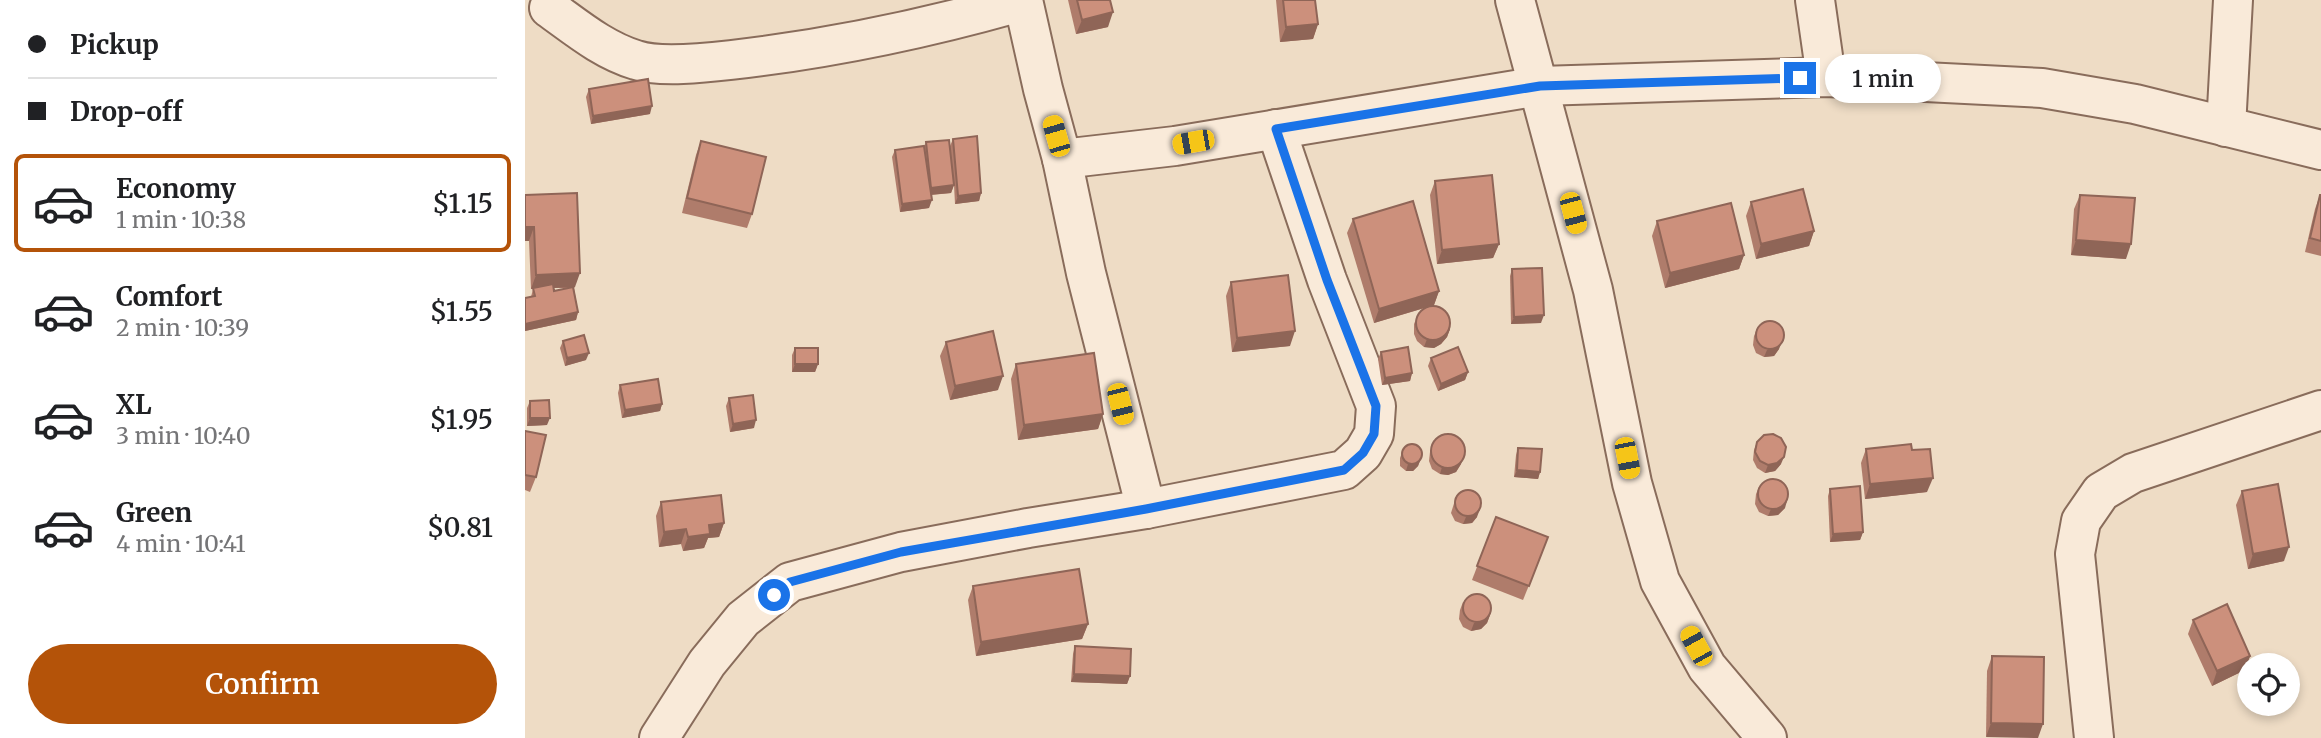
<!DOCTYPE html>
<meta charset="utf-8">
<style>
body{margin:0;font-family:Merriweather,serif;background:#f6f6f6;color:#202124;height:100vh;display:flex;flex-direction:column;font-size:26px;white-space:nowrap}
*{box-sizing:border-box;margin:0}
p{font-size:23px;color:#757577}
.icon{flex:none;width:38px;height:38px;fill:none;stroke:currentColor;stroke-width:2;stroke-linecap:round;stroke-linejoin:round}
.map{position:relative;flex:1;overflow:hidden}
.panel{display:flex;flex-direction:column;background:#fff;width:525px}
.panel>*{flex:none}
.banner{display:grid;align-content:center;height:154px;padding:0 28px;background:#fff}
.buttons{position:absolute;left:1712px;top:653px;display:grid;gap:14px}
.buttons a{display:grid;place-items:center;width:63px;height:63px;border-radius:50%;background:#fff;box-shadow:0 4px 10px #0003;font-size:35px}
.end{position:absolute;width:32px;height:32px;margin:-16px;border:9px solid #1a73e8;background:#fff;box-shadow:0 0 0 4px #fff}
.from{border-radius:50%}
.bubble{position:absolute;height:49px;border-radius:24px;background:#fff;box-shadow:0 4px 10px #0003;font-size:23px;font-weight:600;line-height:49px;text-align:center}
.car{position:absolute;width:21px;height:42px;margin:-21px -10px;border-radius:9px;box-shadow:0 0 5px 2px #0007;background:linear-gradient(#f5c518 24%,#345 0 40%,#f5c518 0 76%,#345 0 86%,#f5c518 0)}
.banner b{display:flex;align-items:center;gap:24px;height:66px;font-size:26px}
.banner b+b{border-top:2px solid #e0e0e0}
.banner i{width:18px;height:18px;background:#202124}
ul{padding:0;list-style:none}
li{display:flex;align-items:center;gap:21px;height:98px;margin:0 14px 10px;padding:0 14px;border:4px solid transparent;border-radius:10px}
li div{flex:1}
li b{display:block;font-size:26px}
li em{font-style:normal;font-weight:600}
li.selected{border-color:#b45309}
li>.icon{width:63px;height:63px;stroke-width:1.5}
.cta{display:flex;gap:14px;margin-top:auto;padding:14px 28px}
.cta a{flex:1;height:80px;border-radius:42px;background:#b45309;color:#fff;font-size:28px;font-weight:600;line-height:80px;text-align:center}
main{display:flex;flex:1;min-height:0}
.map>svg:first-child{display:block}
.lines{fill:none;stroke-linecap:round;stroke-linejoin:round}
.minor-casing{stroke:#896c5b;stroke-width:42}
.minor{stroke:#f9ead9;stroke-width:38}
.wall{fill:#af7c6b;fill-rule:evenodd}
.shaded-wall{fill:#8f6557}
.building{fill:#cc907c;stroke:#8f6557;stroke-width:2}
.route{stroke:#1a73e8;stroke-width:9}
</style>
<main>
<section class="panel">
<div class="banner">
<b><i class="from"></i>Pickup</b>
<b><i></i>Drop-off</b>
</div>
<ul>
<li class="selected"><svg class="icon" aria-label="car" viewBox="0 0 24 24"><path d="M5 17H2v-5l4-1 3-4h7l3 4 3 1v5h-3M9 17h6M6 11h13"/><circle cx="7" cy="17" r="2"/><circle cx="17" cy="17" r="2"/></svg><div><b>Economy</b><p>1 min · 10:38</p></div><em>$1.15</em></li>
<li><svg class="icon" aria-label="car" viewBox="0 0 24 24"><path d="M5 17H2v-5l4-1 3-4h7l3 4 3 1v5h-3M9 17h6M6 11h13"/><circle cx="7" cy="17" r="2"/><circle cx="17" cy="17" r="2"/></svg><div><b>Comfort</b><p>2 min · 10:39</p></div><em>$1.55</em></li>
<li><svg class="icon" aria-label="car" viewBox="0 0 24 24"><path d="M5 17H2v-5l4-1 3-4h7l3 4 3 1v5h-3M9 17h6M6 11h13"/><circle cx="7" cy="17" r="2"/><circle cx="17" cy="17" r="2"/></svg><div><b>XL</b><p>3 min · 10:40</p></div><em>$1.95</em></li>
<li><svg class="icon" aria-label="car" viewBox="0 0 24 24"><path d="M5 17H2v-5l4-1 3-4h7l3 4 3 1v5h-3M9 17h6M6 11h13"/><circle cx="7" cy="17" r="2"/><circle cx="17" cy="17" r="2"/></svg><div><b>Green</b><p>4 min · 10:41</p></div><em>$0.81</em></li>
</ul>
<div class="cta"><a>Confirm</a></div>
</section>
<div class="map">
<svg width="1796" height="738" viewBox="0 0 1796 738">
<rect width="100%" height="100%" fill="#eedcc5"/>
<g class="lines">
<!-- minor casing -->
<g class="minor-casing">
<g id="minor">
<path d="M498,0L518,89L537,159L650,146L1015,86L1301,77L1517,88L1610,104L1796,150"/>
<path d="M990,0L1068,290L1107,483L1135,581L1182,667L1242,738"/>
<path d="M1290,0L1301,77"/>
<path d="M24,8C52,28 78,50 111,60C135,68 180,63 206,60C303,49 404,28 498,1"/>
<path d="M1701,127L1708,0"/>
<path d="M537,159L561,273L621,509"/>
<path d="M134,738L182,663L218,619L265,582L376,552L503,528L621,509L819,470L838,453L849,434L851,406L802,280L751,129"/>
<path d="M1569,738L1550,554L1556,521L1576,492L1608,473L1796,410"/>
</g>
</g>
<!-- minor -->
<use href="#minor" class="minor"/>
</g>
<!-- wall -->
<g class="wall">
<path d="M543,0H585L583,27L551,34Z"/>
<path d="M751,0H790L793,24L788,39L755,42Z"/>
<path d="M64,89L125,114L66,124L61,97Z"/>
<path d="M428,139L456,193L454,201L430,204L429,185L426,193L406,195L404,208L375,212L367,157L370,150L399,148L401,142L425,146Z"/>
<path d="M176,141L227,214L222,228L157,213L171,155Z"/>
<path d="M910,181L974,244L968,258L912,264L905,195Z"/>
<path d="M0,195L50,287L49,288L53,312L51,320L0,331V298L6,297L8,289H6L4,241ZM29,288H44L29,291Z"/>
<path d="M1555,195L1601,259L1546,255L1549,209Z"/>
<path d="M1795,195H1796V256L1780,252L1790,209Z"/>
<path d="M1226,202L1289,231L1284,246L1231,259L1221,216Z"/>
<path d="M828,219L914,291L909,305L907,306L925,329L922,337L916,344L909,348L899,347L892,341L889,334V324L892,317L903,307L849,323L822,233Z"/>
<path d="M1132,221L1219,255L1214,269L1140,288L1127,236Z"/>
<path d="M987,269L1016,323L986,324L985,276Z"/>
<path d="M706,282L765,346L707,352L701,296Z"/>
<path d="M1232,329L1254,349L1249,356L1239,357L1231,353L1228,345L1229,336Z"/>
<path d="M38,341L61,360L40,366L35,348Z"/>
<path d="M421,342L473,390L425,400L415,356Z"/>
<path d="M270,348L293,364L290,372H267V355Z"/>
<path d="M856,352L887,373L885,381L857,385L853,359Z"/>
<path d="M906,358L943,372L940,380L913,391L903,366Z"/>
<path d="M491,364L578,414L573,429L493,440L486,379Z"/>
<path d="M95,385L137,404L135,411L97,418L93,393Z"/>
<path d="M204,398L229,428L205,432L201,406Z"/>
<path d="M5,401L22,425L2,426V408Z"/>
<path d="M0,431L11,477L5,492L0,490Z"/>
<path d="M1232,442L1256,464L1250,471L1240,473L1232,468L1228,460L1229,450Z"/>
<path d="M907,444L936,464L931,472L923,475L915,474L907,469L904,461L905,452Z"/>
<path d="M993,448L1015,472L1013,479L989,477L991,455Z"/>
<path d="M1341,449L1387,450L1402,492L1340,499L1336,463Z"/>
<path d="M878,450L896,458L893,466L888,471H881L875,466V458Z"/>
<path d="M1234,487L1260,508L1253,515L1243,516L1234,512L1230,504L1231,494Z"/>
<path d="M1305,489L1338,532L1335,540L1305,542L1303,496Z"/>
<path d="M1717,491L1759,561L1723,569L1711,505Z"/>
<path d="M931,497L952,517L947,523L938,524L930,521L926,513Z"/>
<path d="M136,502L199,523L194,537L183,538L179,548L158,551L156,544L134,547L131,516Z"/>
<path d="M971,517L1018,551L998,600L947,580Z"/>
<path d="M448,586L563,624L557,639L451,656L443,600Z"/>
<path d="M938,602L965,615L962,623L956,629L946,631L938,627L934,619L935,610Z"/>
<path d="M1668,620L1725,656L1720,670L1687,686L1663,634Z"/>
<path d="M550,646L605,676L602,684L546,682L548,654Z"/>
<path d="M1467,656L1519,657L1461,737L1462,671Z"/>
</g>
<!-- shaded-wall -->
<g class="shaded-wall">
<path d="M588,12L583,27L551,34L557,20Z"/>
<path d="M793,24L788,39L755,42L761,27Z"/>
<path d="M127,106L125,114L66,124L68,116Z"/>
<path d="M429,185L426,193L403,195L406,188Z"/>
<path d="M456,193L454,201L430,204L433,196Z"/>
<path d="M407,200L404,208L375,212L377,204Z"/>
<path d="M0,227H9L4,241H0Z"/>
<path d="M1289,231L1284,246L1231,259L1236,244Z"/>
<path d="M1551,240L1606,244L1601,259L1546,255Z"/>
<path d="M974,244L968,258L912,264L917,250Z"/>
<path d="M1219,255L1214,269L1140,288L1145,273Z"/>
<path d="M55,273L50,287L6,289L11,275Z"/>
<path d="M914,291L909,305L849,323L854,309Z"/>
<path d="M53,312L51,320L0,331V324Z"/>
<path d="M1019,315L1016,323L986,324L989,317Z"/>
<path d="M925,329L922,337L916,344L909,348L899,347L902,339Z"/>
<path d="M770,331L765,346L707,352L712,338Z"/>
<path d="M1257,342L1254,349L1249,356L1239,357L1242,350Z"/>
<path d="M64,353L61,360L40,366L42,358Z"/>
<path d="M270,364H293L290,372H267Z"/>
<path d="M943,372L940,380L913,391L916,384Z"/>
<path d="M887,373L885,381L857,385L860,378Z"/>
<path d="M478,376L473,390L425,400L430,386Z"/>
<path d="M137,404L135,411L97,418L100,410Z"/>
<path d="M578,414L573,429L493,440L499,425Z"/>
<path d="M5,418H25L22,425L2,426Z"/>
<path d="M231,420L229,428L205,432L208,424Z"/>
<path d="M939,457L936,464L931,472L923,475L915,474L917,467Z"/>
<path d="M1259,457L1256,464L1250,471L1240,473L1243,465Z"/>
<path d="M896,458L893,466L888,471H881L883,464Z"/>
<path d="M992,470L1015,472L1013,479L989,477Z"/>
<path d="M1408,478L1402,492L1340,499L1345,484Z"/>
<path d="M1262,501L1260,508L1253,515L1243,516L1246,509Z"/>
<path d="M955,509L952,517L947,523L938,524L941,517Z"/>
<path d="M199,523L194,537L183,538L179,548L158,551L163,537L184,525Z"/>
<path d="M161,529L156,544L134,547L139,532Z"/>
<path d="M1338,532L1335,540L1305,542L1308,534Z"/>
<path d="M1764,547L1759,561L1723,569L1728,554Z"/>
<path d="M965,615L962,623L956,629L946,631L949,623Z"/>
<path d="M563,624L557,639L451,656L456,642Z"/>
<path d="M1725,656L1720,670L1687,686L1692,671Z"/>
<path d="M549,674L605,676L602,684L546,682Z"/>
<path d="M1466,723L1518,724L1513,738L1461,737Z"/>
</g>
<!-- building -->
<g class="building">
<path d="M552,0H585L588,12L557,20Z"/>
<path d="M758,0H790L793,24L761,27Z"/>
<path d="M123,79L127,106L68,116L64,89Z"/>
<path d="M452,136L456,193L433,196L428,139Z"/>
<path d="M424,140L429,185L406,188L401,142Z"/>
<path d="M176,141L241,157L227,214L162,198Z"/>
<path d="M399,146L407,200L377,204L370,150Z"/>
<path d="M967,175L974,244L917,250L910,181Z"/>
<path d="M1278,189L1289,231L1236,244L1226,202Z"/>
<path d="M52,193L55,273L11,275L9,227H0V195Z"/>
<path d="M1555,195L1610,198L1606,244L1551,240Z"/>
<path d="M1795,195H1796V241L1785,238Z"/>
<path d="M888,201L914,291L854,309L828,219Z"/>
<path d="M1206,203L1219,255L1145,273L1132,221Z"/>
<path d="M1017,268L1019,315L989,317L987,269Z"/>
<path d="M763,275L770,331L712,338L706,282Z"/>
<path d="M28,284L29,291L48,287L53,312L0,324V298L10,296L8,288Z"/>
<circle cx="908" cy="323" r="17"/>
<circle cx="1245" cy="335" r="14"/>
<path d="M468,331L478,376L430,386L421,342Z"/>
<path d="M59,335L64,353L42,358L38,341Z"/>
<path d="M883,347L887,373L860,378L856,352Z"/>
<path d="M933,347L943,372L916,384L906,358Z"/>
<rect x="270" y="348" width="23" height="16"/>
<path d="M569,353L578,414L499,425L491,364Z"/>
<path d="M133,379L137,404L100,410L95,385Z"/>
<path d="M228,395L231,420L208,424L204,398Z"/>
<path d="M24,400L25,418H5V401Z"/>
<path d="M0,431L21,435L11,477L0,475Z"/>
<path d="M1248,434L1256,438L1261,447L1259,457L1252,463L1243,465L1235,461L1230,452L1232,442L1239,435Z"/>
<circle cx="923" cy="451" r="17"/>
<path d="M1386,444L1387,450L1405,449L1408,478L1345,484L1341,449Z"/>
<circle cx="887" cy="454" r="10"/>
<path d="M993,448L1017,449L1015,472L992,470Z"/>
<circle cx="1248" cy="494" r="15"/>
<path d="M1753,484L1764,547L1728,554L1717,491Z"/>
<path d="M1335,486L1338,532L1308,534L1305,489Z"/>
<circle cx="943" cy="503" r="13"/>
<path d="M196,495L199,523L184,525L185,534L163,537L161,529L139,532L136,502Z"/>
<path d="M971,517L1023,537L1004,586L952,566Z"/>
<path d="M554,569L563,624L456,642L448,586Z"/>
<circle cx="952" cy="608" r="14"/>
<path d="M1702,604L1725,656L1692,671L1668,620Z"/>
<path d="M550,646L606,649L605,676L549,674Z"/>
<path d="M1467,656L1519,657L1518,724L1466,723Z"/>
</g>
<g class="lines">
<!-- route -->
<path class="route" d="M249,595L265,582L376,552L621,509L819,470L838,453L849,434L851,406L802,280L751,129L1015,86L1275,78"/>
</g>
</svg>
<div class="buttons">
<a><svg class="icon" aria-label="locate" viewBox="0 0 24 24"><circle cx="12" cy="12" r="6"/><path d="M12 2v4M12 18v4M2 12h4M18 12h4"/></svg></a>
</div>
<i class="end from" style="left:249px;top:595px"></i>
<i class="end" style="left:1275px;top:78px"></i>
<div class="bubble" style="left:1300px;top:54px;width:116px">1 min</div>
<i class="car" style="left:531px;top:136px;rotate:344deg"></i>
<i class="car" style="left:668px;top:142px;rotate:260deg"></i>
<i class="car" style="left:1048px;top:213px;rotate:165deg"></i>
<i class="car" style="left:595px;top:404px;rotate:166deg"></i>
<i class="car" style="left:1102px;top:458px;rotate:169deg"></i>
<i class="car" style="left:1171px;top:646px;rotate:331deg"></i>
</div>
</main>
